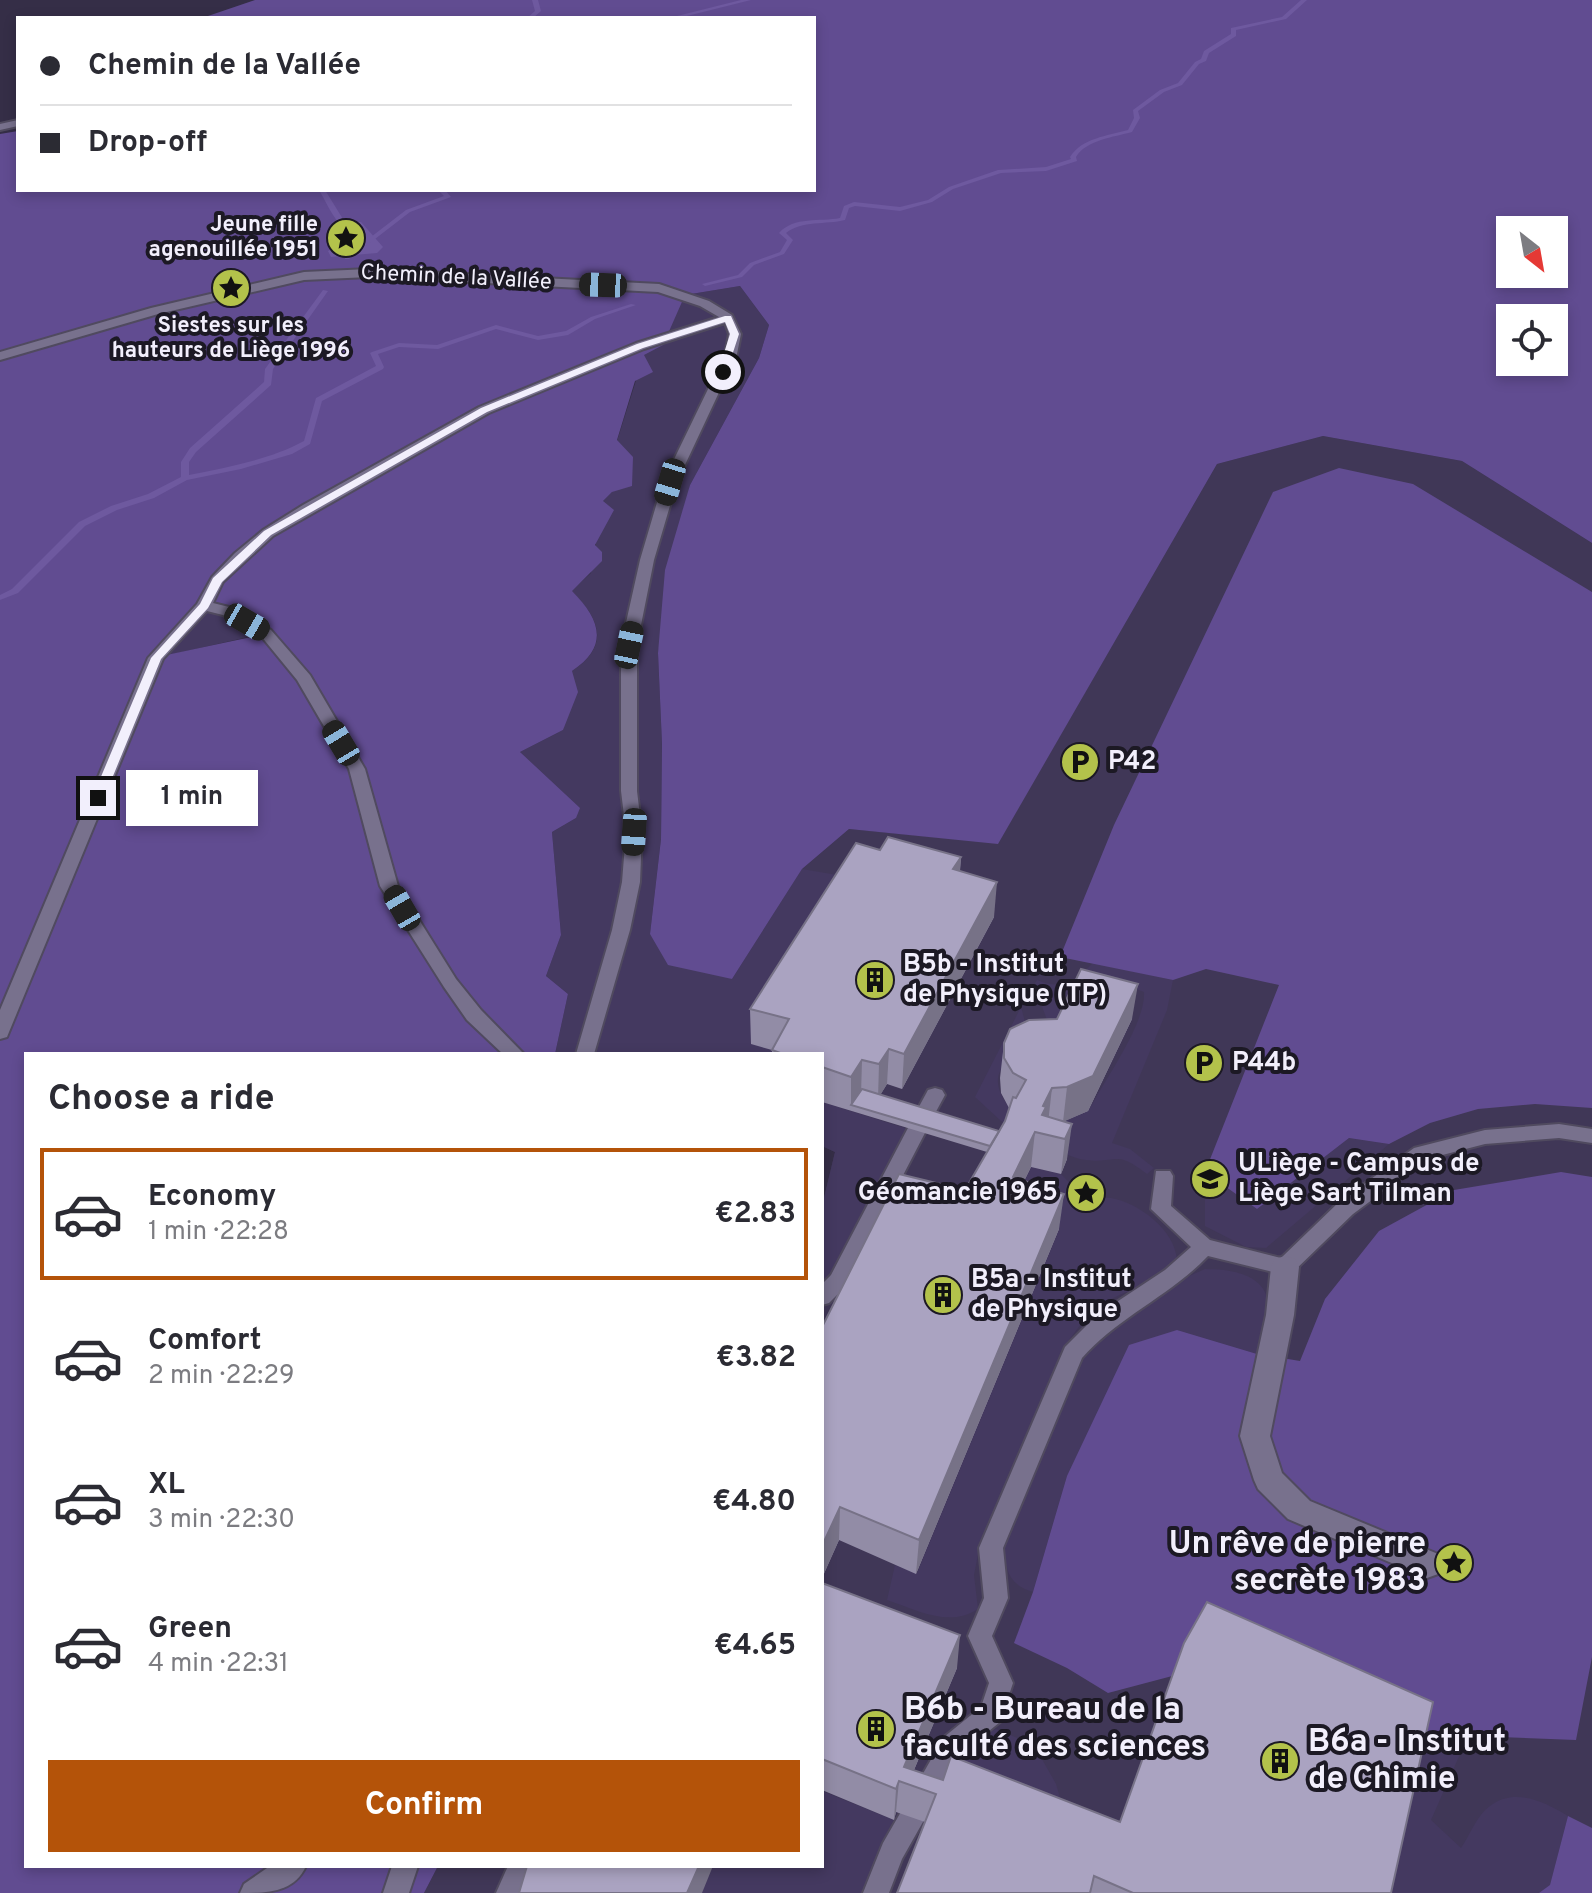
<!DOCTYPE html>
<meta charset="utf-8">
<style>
body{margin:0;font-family:Overpass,sans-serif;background:#f2f2f3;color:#2b2b33;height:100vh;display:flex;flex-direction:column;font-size:30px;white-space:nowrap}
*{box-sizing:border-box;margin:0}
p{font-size:26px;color:#7c7c81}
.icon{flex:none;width:44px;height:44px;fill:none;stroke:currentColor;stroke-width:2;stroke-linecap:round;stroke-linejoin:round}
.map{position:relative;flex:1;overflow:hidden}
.side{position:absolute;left:24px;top:1052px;width:800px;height:816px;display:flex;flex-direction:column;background:#fff;border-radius:0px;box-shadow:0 4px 12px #0003}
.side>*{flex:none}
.hud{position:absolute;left:16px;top:16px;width:800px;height:176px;border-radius:0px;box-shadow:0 4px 12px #0003;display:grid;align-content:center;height:176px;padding:0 24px;background:#fff}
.needle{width:52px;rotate:149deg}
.buttons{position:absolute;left:1496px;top:216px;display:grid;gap:16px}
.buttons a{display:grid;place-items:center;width:72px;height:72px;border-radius:0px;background:#fff;box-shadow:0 4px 12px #0003;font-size:40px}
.end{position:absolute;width:36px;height:36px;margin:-18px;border:10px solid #f2effc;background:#111;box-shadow:0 0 0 4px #111}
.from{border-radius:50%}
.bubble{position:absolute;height:56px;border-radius:0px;background:#fff;box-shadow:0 4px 12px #0003;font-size:26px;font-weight:700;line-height:56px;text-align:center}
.car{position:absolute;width:24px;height:48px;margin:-24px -12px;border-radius:10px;box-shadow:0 0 6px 2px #0007;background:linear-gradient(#222 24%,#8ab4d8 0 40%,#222 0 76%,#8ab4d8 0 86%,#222 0)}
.hud b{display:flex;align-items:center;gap:28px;height:76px;font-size:30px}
.hud b+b{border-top:2px solid #e1e1e2}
.hud i{width:20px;height:20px;background:#2b2b33}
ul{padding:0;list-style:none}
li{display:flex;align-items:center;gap:24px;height:132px;margin:0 16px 12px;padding:0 8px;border:4px solid transparent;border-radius:0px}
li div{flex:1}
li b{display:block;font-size:30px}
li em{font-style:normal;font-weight:700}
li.current{border-color:#b45309}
li>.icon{width:72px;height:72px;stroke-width:1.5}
h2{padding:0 24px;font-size:36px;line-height:96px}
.action{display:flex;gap:16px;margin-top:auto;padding:16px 24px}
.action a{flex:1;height:92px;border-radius:0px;background:#b45309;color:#fff;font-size:32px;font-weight:700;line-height:92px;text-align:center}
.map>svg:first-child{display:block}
.built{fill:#403757}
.green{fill:#443960}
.forest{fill:#614c91;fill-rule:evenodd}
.water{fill:#6e599f}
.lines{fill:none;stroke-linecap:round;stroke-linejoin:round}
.stream{fill:#6e599f;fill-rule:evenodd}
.lane-casing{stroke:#504a5f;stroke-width:4}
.street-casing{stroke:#504a5f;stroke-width:4}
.lane{fill:#78718d;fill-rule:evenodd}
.street{fill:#78718d;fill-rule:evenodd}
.wall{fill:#928ca6}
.shaded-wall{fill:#777287}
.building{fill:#aaa3c1;stroke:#777287;stroke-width:2}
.route{fill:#f2effc}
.labels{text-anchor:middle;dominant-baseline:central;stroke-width:8;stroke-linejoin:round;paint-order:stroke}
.far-poi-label{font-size:22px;font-weight:bold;fill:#f2effc;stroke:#1c1924;text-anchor:end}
.far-street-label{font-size:22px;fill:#f2effc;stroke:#1c1924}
.poi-label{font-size:26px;font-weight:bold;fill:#f2effc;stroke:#1c1924;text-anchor:start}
.near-poi-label{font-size:32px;font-weight:bold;fill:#f2effc;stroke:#1c1924;text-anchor:start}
</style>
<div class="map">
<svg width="1592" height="1893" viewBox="0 0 1592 1893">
<rect width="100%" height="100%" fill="#352e47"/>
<!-- built -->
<path class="built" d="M1323,436L1462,461L1592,543V1893H424L438,1866H822V1206L835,1152L822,1146V1054H685L802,869L849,829L998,843L1217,464Z"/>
<!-- green -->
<g class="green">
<path d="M740,286L769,325L759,358L690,485L658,653L662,744L661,839L650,934L732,979L802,869L855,878L751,1043L788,1054H555L568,994L546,976L561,935L552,832L576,818L520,752L563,730L572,671C610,646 601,619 571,591L591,573L603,501L612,492L617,441L644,355L685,295Z"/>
<path d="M204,606L266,633L156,658Z"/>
<path d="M1093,963L1173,980L1167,1010L1112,1143L1130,1149L1154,1168L1147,1174C1114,1149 1119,1164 1086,1160C1076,1159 1064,1153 1055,1149L1063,1122L1088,1111L1094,1101C1109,1074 1146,1021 1144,992L1123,984L1053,1036L1034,985L1037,980C1062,991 1075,981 1093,963Z"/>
<path d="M1021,1007L1033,1051C1026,1054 1016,1057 1009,1062C986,1077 1003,1105 1020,1116L1014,1126L1001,1121L975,1097Z"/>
<path d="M822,1102L911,1130L832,1277L822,1288V1206L835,1152L822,1146Z"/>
<path d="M1349,1138L1389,1144L1266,1248L1246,1247L1205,1226V1172L1257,1209Z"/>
<path d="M1031,1167L1061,1174L1085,1199C1093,1199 1103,1197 1111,1198C1139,1203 1175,1230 1177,1260C1157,1284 1123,1289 1097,1308C1084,1318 1075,1332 1065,1346L979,1549L974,1575L978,1609C949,1628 917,1610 887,1600L895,1565L917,1573L1059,1230L1009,1212Z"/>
<path d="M1205,1269C1228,1269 1265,1273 1268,1303C1270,1318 1261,1339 1257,1354L1177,1330L1067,1476L1033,1592C1009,1585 1005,1570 1004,1546L1087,1351L1116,1323L1187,1277Z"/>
<path d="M996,1729L1034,1745L1056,1784L1063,1808L925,1807L969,1743Z"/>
<path d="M1420,1734L1468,1736L1431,1820L1461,1848C1470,1835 1477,1815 1490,1806C1515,1787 1545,1802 1568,1816L1550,1886L1539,1893H1385Z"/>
<path d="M822,1791L894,1820L880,1846L864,1893H702L713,1866H822Z"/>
</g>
<!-- forest -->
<g class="forest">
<path d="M255,0H1592V543L1462,461L1323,436L1217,464L998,844L849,829L802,869L732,979L668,965L650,934L661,839L662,744L658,653L665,570L690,485L759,358L769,325L740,286L685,295L663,345L644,355L653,372L635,381L617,440L633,457L632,486L612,492L603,501L614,510L595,545L602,552V561L572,591C600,619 610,646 572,671L578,692L563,730L520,752L580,808L576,818L552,832L561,935L546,976L568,994L555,1054H26V1866H438L424,1893H0V134L18,131V190H814V18L205,17ZM1510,230H1554V274H1510ZM1510,318H1554V362H1510ZM205,606L265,634L157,657Z"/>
<path d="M1339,468L1413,484L1592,592V1108L1535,1104L1478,1109L1430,1123L1389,1144L1349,1138L1257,1209L1205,1172L1279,985L1206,969L1173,980L1060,957L1114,825L1273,492Z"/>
<path d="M1561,1172L1592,1177V1657L1576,1740L1420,1734L1176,1675L1108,1693L1067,1668L1014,1643L1033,1592L1067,1476L1129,1345L1177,1330L1257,1354L1300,1361L1325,1299L1379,1231L1454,1190Z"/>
<path d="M1568,1816L1592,1828V1893H1539L1550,1885Z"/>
</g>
<!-- water -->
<path class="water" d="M361,222L383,247L377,253L331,257L328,251L351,240L339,226Z"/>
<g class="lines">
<!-- stream -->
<g class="stream">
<path d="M532,0H538L541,11L533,18H527L535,11Z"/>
<path d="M741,0H751L679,18H669Z"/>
<path d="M1301,0H1307L1286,19L1236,30V36L1209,53L1206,61L1199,64L1182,85L1164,92L1138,111L1140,118L1132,132C1114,137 1086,140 1076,157L1077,161L1046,171L1001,173L953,189L932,202L900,211L855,206L849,208L845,220C826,225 802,220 786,233L793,240L784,254L754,265L742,277L705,286L702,284L738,275L750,263L780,252L787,240L779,233C794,216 820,222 840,218L844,206L854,202L900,207L928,200L949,187L998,170L1046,167L1071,159L1070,157C1082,138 1107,136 1128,130L1134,118L1133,110L1160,90L1178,83L1195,62L1201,59L1204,51L1231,34V28L1282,17Z"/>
<path d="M319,190H325L346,224L356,232V234C338,231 328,205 319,190Z"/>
<path d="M438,190H445L451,197L410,212L349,259H345V257L406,210L444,196Z"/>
<path d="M323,290L328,291L273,369L271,385L196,452L189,462V475C228,467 269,460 304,441L316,398L376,366L370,353L372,352L399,343L437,345L496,325L538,336L566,331L591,317L631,304L636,305L595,319L568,335L538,340L496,329L438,349L399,347L378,354L384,367L383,369L322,401L310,444L292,454L241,469L187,480L154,498L117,510L85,526L18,593L0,600V595L12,589L79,522L111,506L148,494L181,477V462L190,448L264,382L265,369Z"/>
</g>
<!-- lane casing -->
<g class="lane-casing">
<g id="lane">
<path d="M18,120V126L0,130V124Z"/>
<path d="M369,269L659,284L709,301L732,315L741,334L737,354L677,482L654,560L637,645V791L642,832L640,882L630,930L594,1054H576L612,930L622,882L626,832L621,791V645L640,560L663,482L725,354L729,334L725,323L644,349L489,413L273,536L223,582L213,603L233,608L271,630L310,675L365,769L398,886L456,979L481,1010L524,1054H503L467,1020L444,987L380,886L349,769L297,680L261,636L223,615L207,611L163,659L9,1032L7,1037L0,1039V1010L148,658L197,604L212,577L235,553L263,530L303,505L479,407L636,343L719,317L700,306L658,292L369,277L304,280L158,314L0,360V352L151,308L304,272Z"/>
<path d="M935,1088L942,1090L945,1095L932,1119H918L915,1114L928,1090Z"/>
<path d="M916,1124L923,1126L926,1131L845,1287L829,1303L822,1305V1284L831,1275L909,1126Z"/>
<path d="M1559,1124L1592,1129V1143L1559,1138L1485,1144L1427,1159L1353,1214L1292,1273L1285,1275L1208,1256C1170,1296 1118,1317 1082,1358L1003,1548L1008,1598L992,1636L1013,1683L1000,1722L962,1753L902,1859L889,1893H863L883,1843L944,1737L981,1707L989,1683L968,1636L984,1598L979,1548L1065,1347L1097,1315L1165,1270L1191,1247L1151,1209L1156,1171H1170L1173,1176L1171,1206L1210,1240L1281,1258L1339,1202L1414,1148L1485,1130Z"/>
<path d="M270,1866H306C294,1893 266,1893 240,1893L244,1884Z"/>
<path d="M392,1866H418L409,1893H383Z"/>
<path d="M508,1866H535L523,1893H496Z"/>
</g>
</g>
<!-- street casing -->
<g class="street-casing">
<path id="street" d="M1285,1256L1295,1259L1299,1267L1294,1315L1270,1436L1282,1473L1310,1501L1438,1554L1443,1564L1438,1574L1427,1578L1288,1519L1258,1489L1254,1480L1240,1436L1266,1315L1271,1267L1275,1259Z"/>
</g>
<!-- lane -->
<use href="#lane" class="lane"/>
<!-- street -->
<use href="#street" class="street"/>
</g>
<!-- wall -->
<g class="wall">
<path d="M880,850L961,857L960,871L994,917L902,1089L887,1084L880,1095L999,1131L1005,1121L1009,1108L1001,1093L1000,1078L1004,1043L1132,1019L1088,1111L1064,1121L1067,1159L1061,1174L1031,1167L1024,1181L1059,1229L916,1574L839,1540L822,1578V1327L965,1190L987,1152L822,1102V1054H772V1050L751,1044L750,1009Z"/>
<path d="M822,1583L957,1668L914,1770L943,1780L1120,1822L1391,1893H897L925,1822L896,1812L894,1820L822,1790Z"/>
</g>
<!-- shaded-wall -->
<g class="shaded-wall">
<path d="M961,857L958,891L953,869Z"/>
<path d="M997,882L994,917L902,1089L904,1054Z"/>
<path d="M1138,984L1132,1019L1088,1111L1063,1122L1067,1087Z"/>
<path d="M889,1049L887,1084L878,1099L879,1064Z"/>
<path d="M862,1060L861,1095L851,1105V1077Z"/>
<path d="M1052,1088L1048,1123L1040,1133L1043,1106Z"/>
<path d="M1072,1124L1067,1159L1061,1174L1065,1139Z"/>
<path d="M1035,1132L1031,1167L1009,1212L1013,1177Z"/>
<path d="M1064,1194L1059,1229L916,1574L919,1540Z"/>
<path d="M840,1507L839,1540L822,1578V1546Z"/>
<path d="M960,1635L957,1668L908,1784L904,1767Z"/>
<path d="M899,1781L896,1812L894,1820L896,1789Z"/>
<path d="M699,1866H713L702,1893H687Z"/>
</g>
<!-- building -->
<g class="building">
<path d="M888,837L961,857L953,869L997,882L904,1054L889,1049L879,1064L862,1060L851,1077L822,1067V1054H783L772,1050L789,1019L750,1009L856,843L880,850Z"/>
<path d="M1081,969L1138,984L1093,1076L1067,1087L1052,1088L1043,1106L1046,1107L1042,1115L1072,1124L1065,1139L1035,1132L1013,1177L1064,1194L919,1540L840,1507L822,1546V1327L899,1174L965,1190L1005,1121L1013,1097L1016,1098L1026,1080L1013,1073L1004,1058V1043L1010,1029L1029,1020L1057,1019Z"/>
<path d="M862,1089L999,1131L990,1146L851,1105Z"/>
<path d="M822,1583L960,1635L904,1767L943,1780L951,1756L1120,1822L1184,1643L1207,1602L1433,1702L1391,1893H1133L1094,1876L1090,1893H897L936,1794L899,1781L896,1789L822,1759Z"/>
<path d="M527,1866H699L687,1893H519Z"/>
</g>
<!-- route -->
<path class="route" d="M725,316H731L739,334L726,374L718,372L730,334L725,322L643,348L487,412L271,535L222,582L208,608L161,659L104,798L94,801L92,798L151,658L200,604L213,578L264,531L481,408L637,344Z"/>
<!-- icons -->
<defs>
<g id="sight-disc" transform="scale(2)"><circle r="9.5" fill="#b3c24b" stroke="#1c1924"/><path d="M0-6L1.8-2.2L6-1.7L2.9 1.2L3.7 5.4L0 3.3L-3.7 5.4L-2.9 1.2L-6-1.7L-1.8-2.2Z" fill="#111"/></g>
<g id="parking-disc" transform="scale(2)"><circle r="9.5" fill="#b3c24b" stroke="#1c1924"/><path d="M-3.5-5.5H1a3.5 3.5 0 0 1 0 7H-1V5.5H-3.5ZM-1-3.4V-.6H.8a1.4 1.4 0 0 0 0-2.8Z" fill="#111"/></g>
<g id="building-disc" transform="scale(2)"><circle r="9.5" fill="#b3c24b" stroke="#1c1924"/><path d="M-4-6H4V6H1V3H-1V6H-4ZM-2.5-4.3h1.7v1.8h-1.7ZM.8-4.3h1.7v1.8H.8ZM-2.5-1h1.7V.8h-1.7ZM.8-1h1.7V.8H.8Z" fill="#111"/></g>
<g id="university-disc" transform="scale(2)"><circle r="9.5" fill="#b3c24b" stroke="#1c1924"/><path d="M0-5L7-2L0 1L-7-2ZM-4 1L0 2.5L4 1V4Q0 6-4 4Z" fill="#111"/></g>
</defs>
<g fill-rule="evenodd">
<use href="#sight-disc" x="346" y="238"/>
<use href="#sight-disc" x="231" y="288"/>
<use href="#parking-disc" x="1080" y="762"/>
<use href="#building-disc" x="875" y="980"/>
<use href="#parking-disc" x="1204" y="1063"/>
<use href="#university-disc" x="1210" y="1179"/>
<use href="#sight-disc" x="1086" y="1193"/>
<use href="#building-disc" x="943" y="1295"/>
<use href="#sight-disc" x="1454" y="1563"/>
<use href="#building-disc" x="876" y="1729"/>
<use href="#building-disc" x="1280" y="1761"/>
</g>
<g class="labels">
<!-- far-poi labels -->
<g class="far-poi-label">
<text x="318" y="225">Jeune fille<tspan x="318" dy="25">agenouillée 1951</tspan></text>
<text x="231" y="326" text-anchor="middle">Siestes sur les<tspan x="231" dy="25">hauteurs de Liège 1996</tspan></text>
</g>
<!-- far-street labels -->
<g class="far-street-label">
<text transform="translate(456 278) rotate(3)">Chemin de la Vallée</text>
</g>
<!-- poi labels -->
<g class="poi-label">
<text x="1108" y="762">P42</text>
<text x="903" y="965">B5b - Institut<tspan x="903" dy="30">de Physique (TP)</tspan></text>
<text x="1232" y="1063">P44b</text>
<text x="1238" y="1164">ULiège - Campus de<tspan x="1238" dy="30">Liège Sart Tilman</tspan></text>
<text x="1058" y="1193" text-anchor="end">Géomancie 1965</text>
<text x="971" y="1280">B5a - Institut<tspan x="971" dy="30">de Physique</tspan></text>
</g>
<!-- near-poi labels -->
<g class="near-poi-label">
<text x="1426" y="1545" text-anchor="end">Un rêve de pierre<tspan x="1426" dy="37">secrète 1983</tspan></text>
<text x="904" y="1711">B6b - Bureau de la<tspan x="904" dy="37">faculté des sciences</tspan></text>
<text x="1308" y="1743">B6a - Institut<tspan x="1308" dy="37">de Chimie</tspan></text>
</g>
</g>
</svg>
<div class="buttons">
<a><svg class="needle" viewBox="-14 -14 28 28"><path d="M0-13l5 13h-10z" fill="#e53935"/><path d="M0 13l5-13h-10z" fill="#7c7c81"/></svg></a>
<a><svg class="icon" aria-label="locate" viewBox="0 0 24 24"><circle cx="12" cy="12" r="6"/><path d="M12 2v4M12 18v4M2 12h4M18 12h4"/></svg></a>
</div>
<i class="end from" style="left:723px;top:372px"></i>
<i class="end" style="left:98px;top:798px"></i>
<div class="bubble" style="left:126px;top:770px;width:132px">1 min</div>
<i class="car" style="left:603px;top:285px;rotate:272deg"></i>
<i class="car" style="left:670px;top:482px;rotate:197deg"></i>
<i class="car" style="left:247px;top:622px;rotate:120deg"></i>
<i class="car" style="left:629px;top:645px;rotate:12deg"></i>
<i class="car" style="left:341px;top:743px;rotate:329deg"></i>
<i class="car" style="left:634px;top:832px;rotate:184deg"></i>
<i class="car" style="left:402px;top:908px;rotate:330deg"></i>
<div class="hud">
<b><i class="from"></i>Chemin de la Vallée</b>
<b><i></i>Drop-off</b>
</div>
<section class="side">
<h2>Choose a ride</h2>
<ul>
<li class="current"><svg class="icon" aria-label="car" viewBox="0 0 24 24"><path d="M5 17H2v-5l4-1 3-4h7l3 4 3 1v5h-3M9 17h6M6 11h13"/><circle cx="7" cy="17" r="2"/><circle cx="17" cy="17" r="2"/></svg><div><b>Economy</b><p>1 min · 22:28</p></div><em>€2.83</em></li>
<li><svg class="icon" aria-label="car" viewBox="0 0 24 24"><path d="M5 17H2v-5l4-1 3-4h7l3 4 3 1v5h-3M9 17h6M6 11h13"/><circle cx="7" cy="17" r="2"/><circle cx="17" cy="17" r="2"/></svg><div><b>Comfort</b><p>2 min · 22:29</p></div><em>€3.82</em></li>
<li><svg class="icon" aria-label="car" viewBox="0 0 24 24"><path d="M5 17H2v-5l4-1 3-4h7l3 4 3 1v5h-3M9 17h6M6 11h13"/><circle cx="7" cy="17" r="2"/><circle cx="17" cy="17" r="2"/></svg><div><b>XL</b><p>3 min · 22:30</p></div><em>€4.80</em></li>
<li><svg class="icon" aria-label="car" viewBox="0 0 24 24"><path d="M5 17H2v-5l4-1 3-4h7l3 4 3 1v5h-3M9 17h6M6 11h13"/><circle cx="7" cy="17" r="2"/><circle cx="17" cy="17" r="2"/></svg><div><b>Green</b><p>4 min · 22:31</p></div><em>€4.65</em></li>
</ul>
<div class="action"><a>Confirm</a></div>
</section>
</div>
